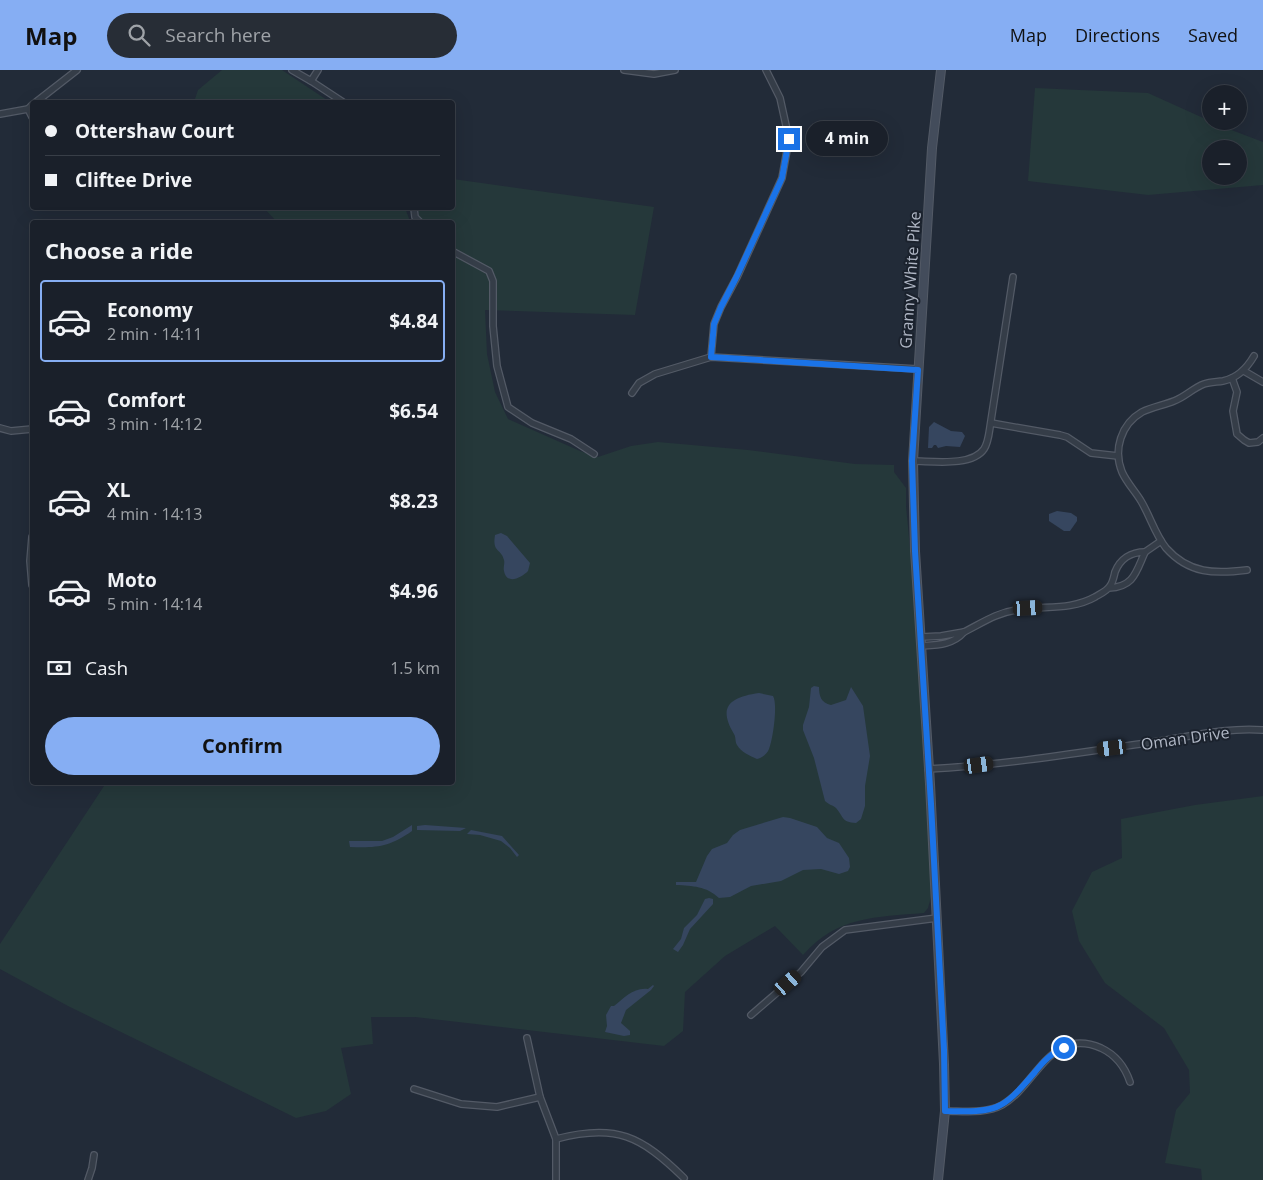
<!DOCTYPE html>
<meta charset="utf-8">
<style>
body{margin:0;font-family:"Open Sans",sans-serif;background:#272d36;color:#f1f3f6;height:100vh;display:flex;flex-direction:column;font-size:19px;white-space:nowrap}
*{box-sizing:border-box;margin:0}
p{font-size:16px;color:#9fa3a8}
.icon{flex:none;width:28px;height:28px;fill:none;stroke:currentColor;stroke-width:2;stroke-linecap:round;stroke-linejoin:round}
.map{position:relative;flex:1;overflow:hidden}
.side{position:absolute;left:30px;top:150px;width:425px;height:565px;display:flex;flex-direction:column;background:#1a202a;border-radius:5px;box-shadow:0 5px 20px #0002,0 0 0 1px #383e47}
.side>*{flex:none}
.top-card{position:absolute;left:30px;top:30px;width:425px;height:110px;border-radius:5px;box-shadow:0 5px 20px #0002,0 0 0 1px #383e47;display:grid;align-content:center;height:110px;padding:0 15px;background:#1a202a}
.controls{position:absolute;left:1202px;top:15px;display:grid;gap:10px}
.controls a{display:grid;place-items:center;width:45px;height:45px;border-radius:50%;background:#1a202a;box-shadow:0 5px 20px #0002,0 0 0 1px #383e47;font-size:25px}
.end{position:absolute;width:22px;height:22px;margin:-11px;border:6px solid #1a73e8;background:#fff;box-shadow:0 0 0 2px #fff}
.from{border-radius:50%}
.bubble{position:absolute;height:35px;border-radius:18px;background:#1a202a;box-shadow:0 5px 20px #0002,0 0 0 1px #383e47;font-size:16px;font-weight:700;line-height:35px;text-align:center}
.car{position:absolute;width:15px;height:30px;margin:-15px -8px;border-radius:6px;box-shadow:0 0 4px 1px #0007;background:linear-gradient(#222 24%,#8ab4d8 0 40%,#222 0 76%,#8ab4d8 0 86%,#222 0)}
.top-card b{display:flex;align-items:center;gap:18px;height:48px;font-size:19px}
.top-card b+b{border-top:1px solid #383e47}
.top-card i{width:12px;height:12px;background:#f1f3f6}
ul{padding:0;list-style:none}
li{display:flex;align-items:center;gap:15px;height:82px;margin:0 10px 8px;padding:0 5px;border:2px solid transparent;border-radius:5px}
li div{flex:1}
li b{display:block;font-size:19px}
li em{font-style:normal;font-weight:700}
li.current{border-color:#86aef3}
li>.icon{width:45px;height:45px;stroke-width:1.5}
h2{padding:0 15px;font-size:22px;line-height:60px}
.pay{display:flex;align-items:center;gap:12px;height:55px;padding:0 15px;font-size:19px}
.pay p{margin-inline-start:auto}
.button{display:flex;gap:10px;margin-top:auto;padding:10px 15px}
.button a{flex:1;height:58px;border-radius:30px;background:#86aef3;color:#111;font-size:20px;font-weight:700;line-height:58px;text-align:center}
header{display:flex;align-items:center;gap:30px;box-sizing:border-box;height:70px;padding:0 25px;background:#86aef3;color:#111}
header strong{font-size:24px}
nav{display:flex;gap:28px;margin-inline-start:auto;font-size:18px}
.search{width:350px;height:45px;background:#272d36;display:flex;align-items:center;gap:12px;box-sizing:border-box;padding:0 18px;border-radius:28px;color:#9fa3a8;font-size:19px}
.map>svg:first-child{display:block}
.green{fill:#25383a;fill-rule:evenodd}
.water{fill:#36465f}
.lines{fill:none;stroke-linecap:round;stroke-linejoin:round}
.minor-casing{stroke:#535a66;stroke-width:8}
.secondary-casing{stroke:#535a66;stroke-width:10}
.minor{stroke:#353d48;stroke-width:5.5}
.secondary{stroke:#434c5b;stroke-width:8}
.route{stroke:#1a73e8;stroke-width:6}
.labels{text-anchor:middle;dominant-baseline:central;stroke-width:4;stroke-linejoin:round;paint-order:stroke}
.street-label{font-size:16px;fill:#b0b7c5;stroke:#1b222d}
</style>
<header>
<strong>Map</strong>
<div class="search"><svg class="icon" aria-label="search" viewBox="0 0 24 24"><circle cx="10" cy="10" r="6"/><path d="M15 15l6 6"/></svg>Search here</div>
<nav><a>Map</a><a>Directions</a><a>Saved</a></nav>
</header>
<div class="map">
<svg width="1263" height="1110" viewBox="0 0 1263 1110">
<rect width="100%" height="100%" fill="#222b38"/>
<!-- green -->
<g class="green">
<path d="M222,0H282L330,32H194L198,20Z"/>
<path d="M1035,18L1148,23L1221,56L1263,72V115L1148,125L1028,111ZM1211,79H1239V106H1211Z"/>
<path d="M453,109L654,137L635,245L485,240L487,284L495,322L508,349L580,381L598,387L631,376L658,372L748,380L855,394L894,395V402L906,418V436L916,542L932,823L928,838L924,843C876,847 837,846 803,885L775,856L725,886L685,922L683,961L664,976L415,947H371L373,974L341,978L351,1024L326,1041L296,1048L68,936L0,899V874L106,713L452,712V152H277L264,138H405L410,151L419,145L418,138H452Z"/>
<path d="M1263,726V1110H1202L1201,1099L1165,1093L1176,1040L1190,1023L1189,1000L1164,958L1105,913L1079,871L1072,841L1092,802L1122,788L1121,749L1195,735Z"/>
</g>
<!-- water -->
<g class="water">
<path d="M934,352L951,361L962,362L965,366L960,377L946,376L938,378L936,375H934L932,378H928L929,357Z"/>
<path d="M1057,441L1071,443L1077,447V451L1070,461H1064L1049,451V444Z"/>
<path d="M501,463L507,466L530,493L528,501C522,507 507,516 504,501C503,498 505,493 504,490C501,478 492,483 495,465Z"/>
<path d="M814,616L819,617C819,626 821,633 831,635L846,630L851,617L863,636L870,686L865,716V736L861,749L856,753C841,752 844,747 836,738C833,735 829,735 825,731L814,688L803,660V655L809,637L811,618Z"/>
<path d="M759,623L773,626C778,634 773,669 769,679C767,684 762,688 757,689C750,686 741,682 737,675C735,672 736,667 734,664C717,636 731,627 759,623Z"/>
<path d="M783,747L790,748L817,757L827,768L839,773L849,788L850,797L848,801L839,804L821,799L803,800L781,811L751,816L730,827L719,828C706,816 693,816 676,815V812H696L707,786L712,779L727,773L733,765L740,760Z"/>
<path d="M412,755V761C389,777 377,778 350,777L349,771H382L393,767Z"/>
<path d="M425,755L466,758L460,761L417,760V756Z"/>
<path d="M471,760L502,766L519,785L517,787L510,778L501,771L480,765L467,764Z"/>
<path d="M709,828L713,829V834L690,859L683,875L678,882L673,879L681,869L684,858L697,845L705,829Z"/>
<path d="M653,915L654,916L651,920L626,940L621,953L630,961V965L624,966L605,962L607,956L606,945L611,936H614C624,928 634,917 648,919Z"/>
</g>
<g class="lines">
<!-- minor casing -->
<g class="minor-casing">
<g id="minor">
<path d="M292,0L311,11L343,32"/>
<path d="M624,0L654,4L675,0"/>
<path d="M311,11L318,0"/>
<path d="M36,32L77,0"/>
<path d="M28,39L32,47"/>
<path d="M0,44L28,39L32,35"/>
<path d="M414,138L415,147L420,152"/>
<path d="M452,181L489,201L493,211V256L497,296L508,337L532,353L571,369L594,384"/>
<path d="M711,287L714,254L721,237L737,207L782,108L789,69L780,28L766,0"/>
<path d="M1244,301L1263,312"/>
<path d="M1232,308L1237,322L1233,341L1237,364L1244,370L1249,373L1258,372L1263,368"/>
<path d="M632,323L639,313L655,304L711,287L918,299"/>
<path d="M991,353L1060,365L1067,367L1091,383L1118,386"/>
<path d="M0,358L11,361L32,359"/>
<path d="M913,391C932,391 972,397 984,379C988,373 989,364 990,357L1013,207"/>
<path d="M32,467L30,491L32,515"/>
<path d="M1145,482L1161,471"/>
<path d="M1247,500C1215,504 1189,504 1166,478C1155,464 1150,446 1141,431C1135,421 1127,413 1122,402C1113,380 1121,354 1142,342C1152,337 1164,335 1174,331C1185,327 1193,318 1204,314C1210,312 1217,312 1223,311C1238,308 1247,298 1254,286"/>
<path d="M964,562C982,553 996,543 1016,540C1043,535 1070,541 1095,527C1100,524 1107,521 1110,516C1113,512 1114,506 1115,502C1120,489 1131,482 1145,482C1136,502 1134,517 1109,518"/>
<path d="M921,567L941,566L964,562C953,575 937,575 921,576"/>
<path d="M928,699C1004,695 1078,683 1153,672C1189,667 1226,657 1263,660"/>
<path d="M751,945L801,902L822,877L845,860L937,848"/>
<path d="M527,968L540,1027L556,1069V1110"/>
<path d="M414,1019L461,1034L497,1037L540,1027"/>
<path d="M945,1041C964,1041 985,1044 1002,1035C1036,1016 1050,956 1101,978C1116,985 1125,997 1130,1012"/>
<path d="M556,1069C616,1053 641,1066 684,1108"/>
<path d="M88,1110L92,1098L94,1085"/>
</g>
</g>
<!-- secondary casing -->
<g class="secondary-casing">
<path id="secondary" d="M938,1110L945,1041L944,994L930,714L915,481L913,391L932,78L941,0"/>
</g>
<!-- minor -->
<use href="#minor" class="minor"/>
<!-- secondary -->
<use href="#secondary" class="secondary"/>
</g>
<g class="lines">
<!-- route -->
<path class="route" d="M789,69L782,108L737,206L721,237L714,254L711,287L918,300L912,391L915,481L931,734L944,980L945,1041C997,1042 1001,1042 1035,1002C1043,992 1051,983 1064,978"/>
</g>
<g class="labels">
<!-- street labels -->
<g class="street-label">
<text transform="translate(910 210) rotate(-86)">Granny White Pike</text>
<text transform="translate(1185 668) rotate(-8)">Oman Drive</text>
</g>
</g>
</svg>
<div class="controls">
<a>+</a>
<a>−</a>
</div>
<i class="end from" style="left:1064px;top:978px"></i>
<i class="end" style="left:789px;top:69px"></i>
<div class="bubble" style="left:806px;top:51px;width:82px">4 min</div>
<i class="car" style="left:1028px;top:538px;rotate:87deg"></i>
<i class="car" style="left:1112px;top:678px;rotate:263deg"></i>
<i class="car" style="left:979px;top:695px;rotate:82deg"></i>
<i class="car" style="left:788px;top:913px;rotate:49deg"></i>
<div class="top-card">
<b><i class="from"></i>Ottershaw Court</b>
<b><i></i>Cliftee Drive</b>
</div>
<section class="side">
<h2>Choose a ride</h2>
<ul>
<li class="current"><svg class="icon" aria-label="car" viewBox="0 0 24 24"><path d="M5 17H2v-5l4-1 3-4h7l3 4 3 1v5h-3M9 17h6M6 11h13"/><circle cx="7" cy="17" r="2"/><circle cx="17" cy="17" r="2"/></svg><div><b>Economy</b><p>2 min · 14:11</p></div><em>$4.84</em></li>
<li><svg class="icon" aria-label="car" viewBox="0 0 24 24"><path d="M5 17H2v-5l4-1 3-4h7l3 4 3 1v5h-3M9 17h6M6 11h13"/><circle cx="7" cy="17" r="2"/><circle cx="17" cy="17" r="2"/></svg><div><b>Comfort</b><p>3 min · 14:12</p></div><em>$6.54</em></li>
<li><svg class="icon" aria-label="car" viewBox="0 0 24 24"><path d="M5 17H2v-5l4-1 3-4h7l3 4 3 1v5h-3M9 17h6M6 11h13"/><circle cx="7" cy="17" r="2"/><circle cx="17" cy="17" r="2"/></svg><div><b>XL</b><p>4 min · 14:13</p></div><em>$8.23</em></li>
<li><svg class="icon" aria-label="car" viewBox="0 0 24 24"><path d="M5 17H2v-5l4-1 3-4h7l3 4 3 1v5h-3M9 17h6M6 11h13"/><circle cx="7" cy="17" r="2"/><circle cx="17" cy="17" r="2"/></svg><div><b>Moto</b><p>5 min · 14:14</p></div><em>$4.96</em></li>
</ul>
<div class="pay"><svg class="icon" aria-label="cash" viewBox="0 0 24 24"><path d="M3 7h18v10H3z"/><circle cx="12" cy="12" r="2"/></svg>Cash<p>1.5 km</p></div>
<div class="button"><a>Confirm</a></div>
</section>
</div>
